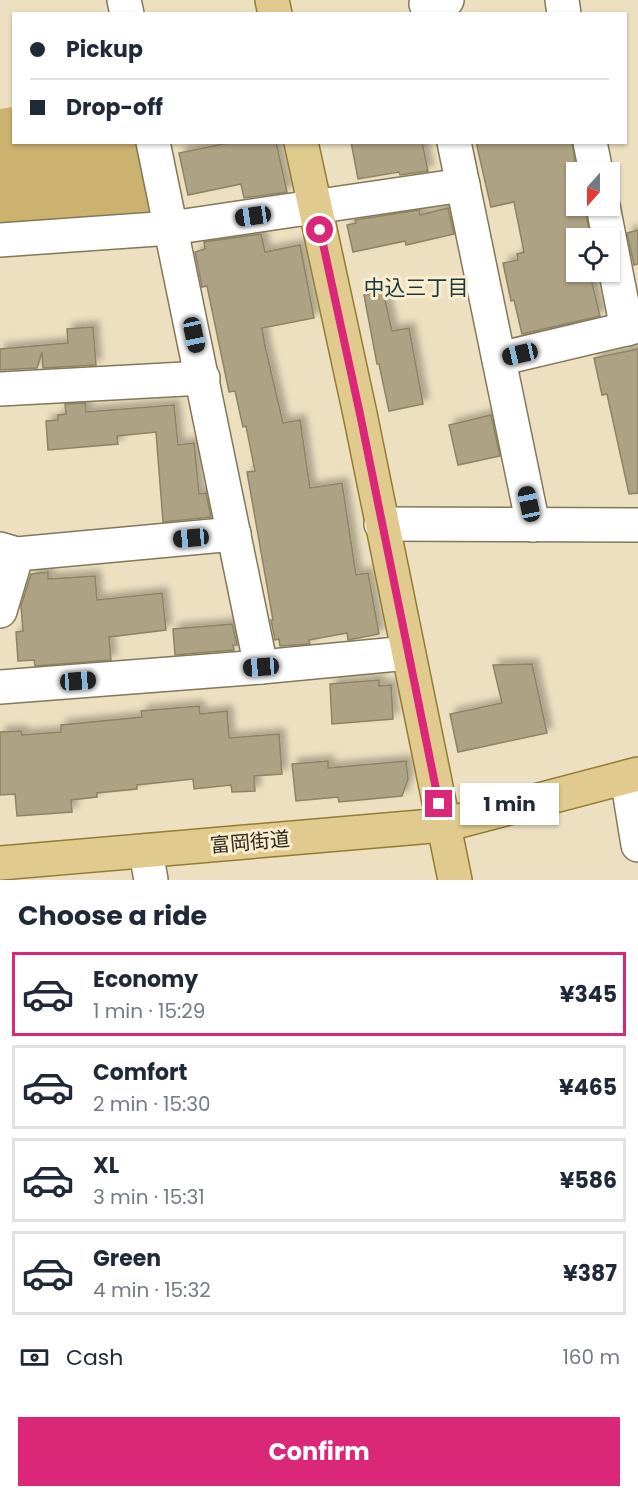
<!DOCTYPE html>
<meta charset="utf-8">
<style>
body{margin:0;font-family:Poppins,"Noto Sans JP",sans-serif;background:#f6f6f7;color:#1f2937;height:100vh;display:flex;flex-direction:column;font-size:22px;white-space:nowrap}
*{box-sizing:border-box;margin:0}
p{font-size:20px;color:#747a83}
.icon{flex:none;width:33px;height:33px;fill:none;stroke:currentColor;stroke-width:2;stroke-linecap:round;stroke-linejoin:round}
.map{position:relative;height:880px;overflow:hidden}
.side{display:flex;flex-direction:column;background:#fff;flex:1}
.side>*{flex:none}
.hud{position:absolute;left:12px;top:12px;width:615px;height:132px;border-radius:0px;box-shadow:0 2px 4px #0004;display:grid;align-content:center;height:132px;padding:0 18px;background:#fff}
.needle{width:39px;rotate:201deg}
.controls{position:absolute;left:566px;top:162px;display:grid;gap:12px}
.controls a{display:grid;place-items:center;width:54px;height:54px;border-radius:0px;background:#fff;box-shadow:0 2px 4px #0004;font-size:30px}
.end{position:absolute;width:27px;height:27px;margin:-14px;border:8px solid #db2777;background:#fff;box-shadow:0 0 0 3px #fff}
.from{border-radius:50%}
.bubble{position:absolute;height:42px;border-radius:0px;background:#fff;box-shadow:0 2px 4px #0004;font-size:20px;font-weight:700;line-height:42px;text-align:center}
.car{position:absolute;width:18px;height:36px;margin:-18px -9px;border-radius:8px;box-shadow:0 0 4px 2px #0007;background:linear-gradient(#222 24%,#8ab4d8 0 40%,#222 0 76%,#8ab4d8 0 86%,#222 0)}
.hud b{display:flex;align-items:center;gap:21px;height:57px;font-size:22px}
.hud b+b{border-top:2px solid #e0e1e3}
.hud i{width:15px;height:15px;background:#1f2937}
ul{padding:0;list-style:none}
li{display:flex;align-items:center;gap:18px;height:84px;margin:0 12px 9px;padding:0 6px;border:3px solid #e0e1e3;border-radius:0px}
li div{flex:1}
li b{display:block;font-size:22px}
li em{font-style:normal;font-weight:700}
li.selected{border-color:#db2777}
li>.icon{width:54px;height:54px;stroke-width:1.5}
h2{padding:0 18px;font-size:27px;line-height:72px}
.pay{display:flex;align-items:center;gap:15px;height:66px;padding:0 18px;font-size:22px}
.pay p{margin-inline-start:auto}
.button{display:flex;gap:12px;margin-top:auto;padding:12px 18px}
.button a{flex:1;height:69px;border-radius:0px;background:#db2777;color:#fff;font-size:24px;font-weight:700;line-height:69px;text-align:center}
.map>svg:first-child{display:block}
.park{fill:#ccb26f}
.building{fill:#aea284;stroke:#8e8365;stroke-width:1.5;filter:url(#shadow)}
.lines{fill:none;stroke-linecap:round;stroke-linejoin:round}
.minor-casing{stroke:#83775a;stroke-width:36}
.major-casing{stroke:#947b35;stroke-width:36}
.minor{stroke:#fff;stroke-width:33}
.major{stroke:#e0ca8e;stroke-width:33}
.route{stroke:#db2777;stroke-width:8}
.labels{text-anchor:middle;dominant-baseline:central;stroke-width:6;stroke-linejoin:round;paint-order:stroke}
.street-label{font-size:20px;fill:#2f2a1e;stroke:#f9edcd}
.neighbourhood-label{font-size:21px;fill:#183740;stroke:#f9edcd}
</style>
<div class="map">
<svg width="638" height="880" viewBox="0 0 638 880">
<defs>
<filter id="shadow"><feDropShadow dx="5.5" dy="-5.5" stdDeviation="3" flood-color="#0004"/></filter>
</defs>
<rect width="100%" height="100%" fill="#ece0c0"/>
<!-- park -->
<path class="park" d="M13,107L14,142L140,143L157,219L0,229V109Z"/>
<!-- building -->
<g class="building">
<path d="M233,142H276L287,192L244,198L241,184L188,195L179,153Z"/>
<path d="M351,142H422L428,171L400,175L399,172L358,179Z"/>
<path d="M476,142H572L576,168V206H585L590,238H576V272H597L598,278L591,279L600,316L522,334L514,300L511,301L503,263L518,260L517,254L524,252L514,202L491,207Z"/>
<path d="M448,208L454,234L406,245L405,241L353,252L347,225L356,223L355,220L419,210L420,215Z"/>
<path d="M638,230V264L634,265L627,233Z"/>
<path d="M261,234L265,252L300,245L314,318L262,328L265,346L283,423L300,420L310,488L342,483L356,575L368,573L379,634L348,640L347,633L309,640L310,644L280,646L279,639L275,640L271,620H273L247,472L255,471L246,426L243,427L235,391L229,392L207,286L202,287L195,252L205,249L204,242Z"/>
<path d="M383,291L392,331L409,328L423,404L389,411L379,364H377L364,295Z"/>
<path d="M93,327L96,365L43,368L42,352L37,368L0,370V349L68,343L67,329Z"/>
<path d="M638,349V493L629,494L607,394L602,395L594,358Z"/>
<path d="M85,403L86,412L174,405L178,445L194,443L199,494L206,493L211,517L163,522L156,432L117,436L118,444L48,450L46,421L58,420V415L66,414L65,404Z"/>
<path d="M491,415L500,456L458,465L449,425Z"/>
<path d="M48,572V579L95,576L97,600L162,593L166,630L109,637L111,660L35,666L34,660L18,661L16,632L23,631L21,606L31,574Z"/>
<path d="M232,624L237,645H233L234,650L175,655L173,629Z"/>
<path d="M532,664L547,733L458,752L450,714L502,703L493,665Z"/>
<path d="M379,680V686L391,685L393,719L332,724L330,684Z"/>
<path d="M199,706L200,714L227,711L229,738L279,734L282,774L254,776L255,791L232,792L231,785L194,789L193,779L137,785V789L97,793V797L71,800L72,812L17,816L15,794L0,795V732L21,731L22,735L61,732V725L142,717L141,711Z"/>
<path d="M328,761V768L406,761L408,779L402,796L339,802L338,797L296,801L292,764Z"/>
</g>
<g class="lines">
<!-- minor casing -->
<g class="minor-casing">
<g id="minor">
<path d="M124,0L127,14"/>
<path d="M562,0L564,14"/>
<path d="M426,4L447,0"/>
<path d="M153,142L261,667"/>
<path d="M454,142L533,525"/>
<path d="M590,142L596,172"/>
<path d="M603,206L627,329"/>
<path d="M0,240L171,228L463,185"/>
<path d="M499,359L638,326"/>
<path d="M0,389L203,378"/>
<path d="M381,524L638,525"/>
<path d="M0,549L17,554L234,534"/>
<path d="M0,611L17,554"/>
<path d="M0,687L261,667L408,653"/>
<path d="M627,777L638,845"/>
<path d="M146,852L151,880"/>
</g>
</g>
<!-- major casing -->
<g class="major-casing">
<g id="major">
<path d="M272,0L275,14"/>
<path d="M301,142L360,414L455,880"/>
<path d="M0,863L444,825L638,774"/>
</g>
</g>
<!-- minor -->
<use href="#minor" class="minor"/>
<!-- major -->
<use href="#major" class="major"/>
</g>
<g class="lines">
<!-- route -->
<path class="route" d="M320,230L360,414L439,804"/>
</g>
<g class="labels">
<!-- street labels -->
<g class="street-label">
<text transform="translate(250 842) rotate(-5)">富岡街道</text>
</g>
<!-- neighbourhood labels -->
<g class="neighbourhood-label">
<text x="416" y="287">中込三丁目</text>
</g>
</g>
</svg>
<div class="controls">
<a><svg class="needle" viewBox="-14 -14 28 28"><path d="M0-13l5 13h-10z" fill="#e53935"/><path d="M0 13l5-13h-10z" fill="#747a83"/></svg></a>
<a><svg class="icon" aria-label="locate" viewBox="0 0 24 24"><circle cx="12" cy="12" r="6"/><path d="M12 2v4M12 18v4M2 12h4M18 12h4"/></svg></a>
</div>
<i class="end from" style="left:320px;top:230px"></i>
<i class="end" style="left:439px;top:804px"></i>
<div class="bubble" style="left:460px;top:783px;width:99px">1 min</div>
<i class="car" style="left:253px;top:216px;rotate:262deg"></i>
<i class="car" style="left:194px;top:335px;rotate:168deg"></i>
<i class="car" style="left:520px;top:354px;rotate:257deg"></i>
<i class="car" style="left:529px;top:504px;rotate:348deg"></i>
<i class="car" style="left:191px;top:538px;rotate:265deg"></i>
<i class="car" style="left:261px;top:667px;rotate:266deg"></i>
<i class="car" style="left:78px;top:681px;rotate:86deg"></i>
<div class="hud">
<b><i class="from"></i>Pickup</b>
<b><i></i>Drop-off</b>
</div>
</div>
<section class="side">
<h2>Choose a ride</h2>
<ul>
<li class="selected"><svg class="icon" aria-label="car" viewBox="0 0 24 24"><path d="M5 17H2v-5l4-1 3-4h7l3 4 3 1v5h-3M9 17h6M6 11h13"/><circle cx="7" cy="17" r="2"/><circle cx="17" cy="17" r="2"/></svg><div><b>Economy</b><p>1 min · 15:29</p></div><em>¥345</em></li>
<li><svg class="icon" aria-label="car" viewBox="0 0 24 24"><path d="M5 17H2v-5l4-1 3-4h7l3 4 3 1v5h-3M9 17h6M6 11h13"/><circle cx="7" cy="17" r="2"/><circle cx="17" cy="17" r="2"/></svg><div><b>Comfort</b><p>2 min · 15:30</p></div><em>¥465</em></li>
<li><svg class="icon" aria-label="car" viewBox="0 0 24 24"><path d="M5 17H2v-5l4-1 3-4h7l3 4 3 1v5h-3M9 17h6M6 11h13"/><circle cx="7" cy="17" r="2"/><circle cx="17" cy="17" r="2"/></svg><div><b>XL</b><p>3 min · 15:31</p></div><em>¥586</em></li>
<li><svg class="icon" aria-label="car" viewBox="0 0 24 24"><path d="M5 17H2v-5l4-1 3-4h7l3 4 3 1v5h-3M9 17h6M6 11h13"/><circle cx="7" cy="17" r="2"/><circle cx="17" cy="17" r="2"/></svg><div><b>Green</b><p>4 min · 15:32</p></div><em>¥387</em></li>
</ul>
<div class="pay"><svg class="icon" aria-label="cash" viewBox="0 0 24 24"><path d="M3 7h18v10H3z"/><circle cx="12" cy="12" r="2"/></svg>Cash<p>160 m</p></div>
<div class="button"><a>Confirm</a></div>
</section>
